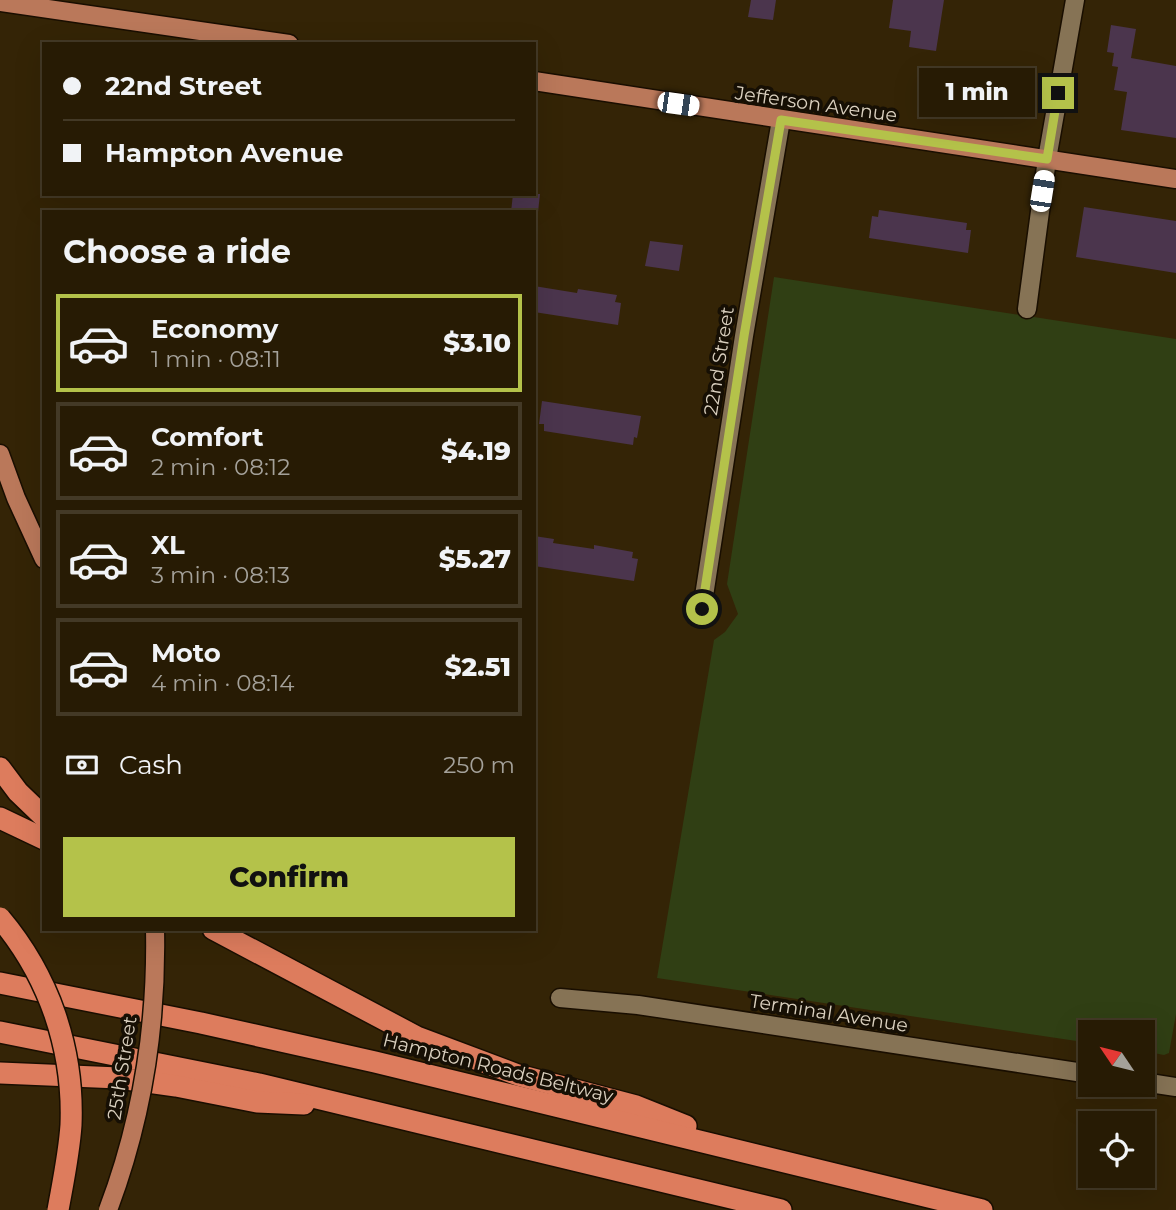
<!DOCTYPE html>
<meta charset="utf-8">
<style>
body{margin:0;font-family:Montserrat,sans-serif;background:#2f240e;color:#f1f3f6;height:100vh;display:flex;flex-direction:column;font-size:26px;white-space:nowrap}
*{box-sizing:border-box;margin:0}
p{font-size:23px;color:#a4a19a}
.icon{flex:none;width:38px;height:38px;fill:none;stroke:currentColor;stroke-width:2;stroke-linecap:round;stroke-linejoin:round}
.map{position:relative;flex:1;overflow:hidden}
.drawer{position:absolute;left:42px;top:210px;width:494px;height:721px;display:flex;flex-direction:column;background:#271b04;border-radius:0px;box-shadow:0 7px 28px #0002,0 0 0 2px #433926}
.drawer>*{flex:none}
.banner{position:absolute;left:42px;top:42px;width:494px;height:154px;border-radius:0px;box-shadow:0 7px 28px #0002,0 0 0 2px #433926;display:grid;align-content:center;height:154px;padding:0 21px;background:#271b04}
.needle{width:46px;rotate:305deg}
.tools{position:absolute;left:1078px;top:1020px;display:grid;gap:14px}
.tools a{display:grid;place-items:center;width:77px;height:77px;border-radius:0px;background:#271b04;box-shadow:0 7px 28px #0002,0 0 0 2px #433926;font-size:35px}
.end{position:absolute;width:32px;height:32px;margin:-16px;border:9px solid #b4c24a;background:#111;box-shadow:0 0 0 4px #111}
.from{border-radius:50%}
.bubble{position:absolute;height:49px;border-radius:0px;background:#271b04;box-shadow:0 7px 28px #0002,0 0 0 2px #433926;font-size:23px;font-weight:800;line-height:49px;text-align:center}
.car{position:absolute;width:21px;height:42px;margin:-21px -10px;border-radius:9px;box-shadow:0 0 5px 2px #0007;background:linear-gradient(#fff 24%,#345 0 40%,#fff 0 76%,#345 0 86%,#fff 0)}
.banner b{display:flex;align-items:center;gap:24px;height:66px;font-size:26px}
.banner b+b{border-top:2px solid #433926}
.banner i{width:18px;height:18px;background:#f1f3f6}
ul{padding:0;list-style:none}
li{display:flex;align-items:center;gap:21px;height:98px;margin:0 14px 10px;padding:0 7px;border:4px solid #433926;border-radius:0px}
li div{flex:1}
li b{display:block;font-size:26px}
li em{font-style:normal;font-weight:800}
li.current{border-color:#b4c24a}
li>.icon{width:63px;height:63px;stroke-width:1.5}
h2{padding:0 21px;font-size:32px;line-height:84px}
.pay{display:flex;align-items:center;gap:18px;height:77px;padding:0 21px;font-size:26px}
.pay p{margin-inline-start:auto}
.cta{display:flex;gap:14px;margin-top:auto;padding:14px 21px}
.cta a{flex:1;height:80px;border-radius:0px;background:#b4c24a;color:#111;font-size:28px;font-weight:800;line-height:80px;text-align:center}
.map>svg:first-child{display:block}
.green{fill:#303f14}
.building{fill:#4b354d}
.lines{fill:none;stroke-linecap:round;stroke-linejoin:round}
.minor-casing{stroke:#190e00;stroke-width:21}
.major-casing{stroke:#190e00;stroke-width:21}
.highway-casing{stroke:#190e00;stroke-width:24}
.minor{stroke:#867355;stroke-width:18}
.major{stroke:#ba785a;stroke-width:18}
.highway{stroke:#dd7c5d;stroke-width:21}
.major-bridge-casing{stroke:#190e00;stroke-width:21;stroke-linecap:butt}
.highway-bridge-casing{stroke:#190e00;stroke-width:24;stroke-linecap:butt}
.major-bridge{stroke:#ba785a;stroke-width:18}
.highway-bridge{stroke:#dd7c5d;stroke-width:21}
.route{stroke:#b4c24a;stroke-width:9}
.labels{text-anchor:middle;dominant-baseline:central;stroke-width:7;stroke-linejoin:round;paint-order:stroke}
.street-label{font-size:19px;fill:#dad0bf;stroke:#160f04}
</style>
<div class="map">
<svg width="1176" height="1210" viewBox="0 0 1176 1210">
<rect width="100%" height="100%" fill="#342406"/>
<!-- green -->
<path class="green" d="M774,277L1176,339V1014L1169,1053L1164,1055L1143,1051V1032H1090V1043L657,978L714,640L725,632L738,614L727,584Z"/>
<!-- building -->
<g class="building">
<path d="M751,0H776L773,20L748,17Z"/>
<path d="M893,0H944L936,51L909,47L911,31L889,28Z"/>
<path d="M1111,25L1136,29L1131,58L1176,66V138L1121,130L1127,92L1114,90L1118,67L1112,66L1114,53L1107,52Z"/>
<path d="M513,194H540L538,212H511Z"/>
<path d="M1084,207L1176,221V273L1076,257Z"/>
<path d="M879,210L967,223L966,230H971L968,253L869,238L872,216L878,217Z"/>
<path d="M650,241L683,245L679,271L645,266Z"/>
<path d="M534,286L577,293L578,289L617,295L615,302L621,303L618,325L534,312Z"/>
<path d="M542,401L641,416L637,438L634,437L633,445L544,431V424H539Z"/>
<path d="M534,536L554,539L553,543L594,549V545L633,552L632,558L638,559L634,581L534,566Z"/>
</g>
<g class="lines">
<!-- minor casing -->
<g class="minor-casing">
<g id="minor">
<path d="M1027,309L1047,159L1075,0"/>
<path d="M702,609L744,336L781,120"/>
<path d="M560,998L638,1005L1090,1074"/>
<path d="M1143,1082L1176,1087"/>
</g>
</g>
<!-- major casing -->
<g class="major-casing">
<g id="major">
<path d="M0,2L289,44"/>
<path d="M534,81L1176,179"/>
<path d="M0,454L16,498L44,559"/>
</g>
</g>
<!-- highway casing -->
<g class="highway-casing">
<g id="highway">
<path d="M0,768L18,792L44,817"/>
<path d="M0,818L44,839"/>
<path d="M213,929L417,1037L518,1075L636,1106L686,1126"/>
<path d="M0,983L201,1023L375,1062L982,1210"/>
<path d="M0,1032L259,1084L781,1210"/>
<path d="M0,1073L119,1078L176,1086L257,1102L304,1104"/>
</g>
</g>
<!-- minor -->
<use href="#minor" class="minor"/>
<!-- major -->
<use href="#major" class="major"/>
<!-- highway -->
<use href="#highway" class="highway"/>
<!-- major-bridge casing -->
<g class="major-bridge-casing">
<path id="major-bridge" d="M108,1210C142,1120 157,1025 155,929"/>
</g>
<!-- highway-bridge casing -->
<g class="highway-bridge-casing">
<path id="highway-bridge" d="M0,918C49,976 74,1049 71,1125C69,1154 63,1182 58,1210"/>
</g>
<!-- major-bridge -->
<use href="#major-bridge" class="major-bridge"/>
<!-- highway-bridge -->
<use href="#highway-bridge" class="highway-bridge"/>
</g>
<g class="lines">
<!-- route -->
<path class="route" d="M702,609L744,336L781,120L1047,159L1058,93"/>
</g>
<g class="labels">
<!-- street labels -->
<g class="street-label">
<text transform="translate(816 104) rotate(8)">Jefferson Avenue</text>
<text transform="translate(719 361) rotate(-81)">22nd Street</text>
<text transform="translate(829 1013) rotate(9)">Terminal Avenue</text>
<text transform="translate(122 1068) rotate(-81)">25th Street</text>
<text transform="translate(498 1068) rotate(14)">Hampton Roads Beltway</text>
</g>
</g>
</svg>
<div class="tools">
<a><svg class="needle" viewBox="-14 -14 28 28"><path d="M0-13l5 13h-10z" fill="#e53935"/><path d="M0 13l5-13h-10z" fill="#a4a19a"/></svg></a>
<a><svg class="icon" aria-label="locate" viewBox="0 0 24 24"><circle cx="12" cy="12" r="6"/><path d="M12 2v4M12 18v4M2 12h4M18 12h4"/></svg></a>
</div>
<i class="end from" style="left:702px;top:609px"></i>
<i class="end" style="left:1058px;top:93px"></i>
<div class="bubble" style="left:919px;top:68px;width:116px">1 min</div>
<i class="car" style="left:678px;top:104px;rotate:98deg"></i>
<i class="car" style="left:1042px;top:191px;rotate:9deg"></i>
<div class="banner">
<b><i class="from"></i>22nd Street</b>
<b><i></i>Hampton Avenue</b>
</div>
<section class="drawer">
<h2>Choose a ride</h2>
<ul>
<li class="current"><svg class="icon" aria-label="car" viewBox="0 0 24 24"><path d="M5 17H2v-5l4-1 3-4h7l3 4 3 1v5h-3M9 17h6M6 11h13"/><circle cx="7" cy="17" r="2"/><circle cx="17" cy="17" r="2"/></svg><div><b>Economy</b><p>1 min · 08:11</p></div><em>$3.10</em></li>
<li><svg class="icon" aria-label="car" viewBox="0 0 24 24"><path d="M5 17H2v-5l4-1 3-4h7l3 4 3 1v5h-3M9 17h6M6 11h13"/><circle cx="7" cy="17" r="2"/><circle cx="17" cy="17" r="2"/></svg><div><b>Comfort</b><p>2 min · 08:12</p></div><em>$4.19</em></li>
<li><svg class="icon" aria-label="car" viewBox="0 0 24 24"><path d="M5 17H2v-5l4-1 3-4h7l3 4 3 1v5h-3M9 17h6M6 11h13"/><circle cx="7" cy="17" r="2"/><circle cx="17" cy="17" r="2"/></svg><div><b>XL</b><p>3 min · 08:13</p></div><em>$5.27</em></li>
<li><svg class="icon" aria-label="car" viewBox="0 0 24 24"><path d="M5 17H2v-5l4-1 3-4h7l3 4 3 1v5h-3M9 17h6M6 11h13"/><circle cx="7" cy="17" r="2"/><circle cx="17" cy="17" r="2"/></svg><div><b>Moto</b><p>4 min · 08:14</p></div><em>$2.51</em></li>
</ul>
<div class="pay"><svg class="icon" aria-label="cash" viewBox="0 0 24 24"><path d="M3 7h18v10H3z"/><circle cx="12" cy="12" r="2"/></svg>Cash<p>250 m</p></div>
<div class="cta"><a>Confirm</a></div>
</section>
</div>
